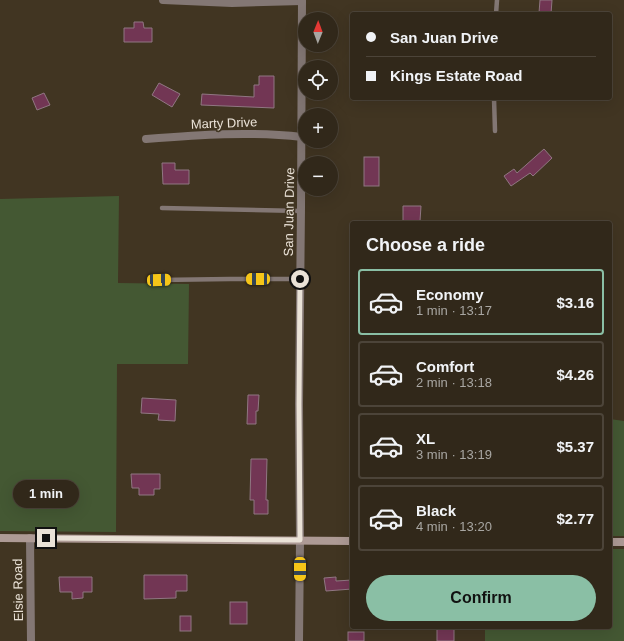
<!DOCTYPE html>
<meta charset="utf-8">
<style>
body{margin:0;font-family:Helvetica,sans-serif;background:#3d3427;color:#f1f3f6;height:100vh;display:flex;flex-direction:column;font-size:15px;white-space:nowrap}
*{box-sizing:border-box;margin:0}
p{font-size:13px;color:#a8a6a2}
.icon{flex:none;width:22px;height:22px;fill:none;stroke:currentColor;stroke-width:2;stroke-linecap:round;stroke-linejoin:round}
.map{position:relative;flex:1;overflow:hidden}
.drawer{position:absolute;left:350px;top:221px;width:262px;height:408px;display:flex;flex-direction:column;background:#31281a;border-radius:4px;box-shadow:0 4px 16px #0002,0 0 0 1px #4c4439}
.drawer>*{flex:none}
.banner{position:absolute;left:350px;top:12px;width:262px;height:88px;border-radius:4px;box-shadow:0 4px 16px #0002,0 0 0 1px #4c4439;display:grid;align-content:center;height:88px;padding:0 16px;background:#31281a}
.needle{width:26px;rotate:1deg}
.buttons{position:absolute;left:298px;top:12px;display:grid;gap:8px}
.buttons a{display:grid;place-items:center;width:40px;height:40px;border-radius:50%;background:#31281a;box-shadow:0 4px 16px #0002,0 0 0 1px #4c4439;font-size:20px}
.end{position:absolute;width:18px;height:18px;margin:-9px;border:5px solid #eae2d7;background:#111;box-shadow:0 0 0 2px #111}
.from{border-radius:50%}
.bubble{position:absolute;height:28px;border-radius:14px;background:#31281a;box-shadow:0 4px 16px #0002,0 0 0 1px #4c4439;font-size:13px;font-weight:700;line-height:28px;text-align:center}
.car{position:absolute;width:12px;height:24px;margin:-12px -6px;border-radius:5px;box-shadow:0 0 3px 1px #0007;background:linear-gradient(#f5c518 24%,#345 0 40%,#f5c518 0 76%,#345 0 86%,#f5c518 0)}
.banner b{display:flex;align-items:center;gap:14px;height:38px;font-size:15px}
.banner b+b{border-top:1px solid #4c4439}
.banner i{width:10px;height:10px;background:#f1f3f6}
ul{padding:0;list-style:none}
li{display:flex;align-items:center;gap:12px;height:66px;margin:0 8px 6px;padding:0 8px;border:2px solid #4c4439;border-radius:4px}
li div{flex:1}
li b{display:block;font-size:15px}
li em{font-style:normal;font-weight:700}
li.selected{border-color:#8abfa5}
li>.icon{width:36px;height:36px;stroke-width:1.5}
h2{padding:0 16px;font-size:18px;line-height:48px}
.button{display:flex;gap:8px;margin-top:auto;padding:8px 16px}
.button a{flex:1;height:46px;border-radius:24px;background:#8abfa5;color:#111;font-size:16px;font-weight:700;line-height:46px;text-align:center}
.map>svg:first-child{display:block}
.green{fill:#445833}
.building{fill:#723654;stroke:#907782}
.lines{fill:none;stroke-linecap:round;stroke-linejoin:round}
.lane{stroke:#837774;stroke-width:4.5}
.street{stroke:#837774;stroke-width:8}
.secondary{stroke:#ad9a95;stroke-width:8}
.route{stroke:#eae2d7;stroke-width:5}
.labels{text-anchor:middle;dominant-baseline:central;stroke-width:3.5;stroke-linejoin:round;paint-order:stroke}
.street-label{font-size:13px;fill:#eae2d7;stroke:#413522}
</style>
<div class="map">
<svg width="624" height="641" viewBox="0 0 624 641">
<rect width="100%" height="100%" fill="#413522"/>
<!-- green -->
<g class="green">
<path d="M119,196L118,283L189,284L188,364H117L116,532L0,531V199Z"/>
<path d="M610,419L624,421V536H610Z"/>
<path d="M610,549H624V641H485V627H610Z"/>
</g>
<!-- building -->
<g class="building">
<path d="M540,0H552L551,14L539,13Z"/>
<path d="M134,22H143L144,28H152V42H124V28H134Z"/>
<path d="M259,76H274V108L201,105L202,94L254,97V85H259Z"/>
<path d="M159,83L180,94L172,107L152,95Z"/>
<path d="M44,93L50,105L37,110L32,98Z"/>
<path d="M544,149L552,158L533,176L530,173L511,186L504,176L514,169L517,173Z"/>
<rect x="364" y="157" width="15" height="29"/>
<path d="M162,163H175V170H189V184H163Z"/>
<path d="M403,206H421L420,221H416V223H403Z"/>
<path d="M248,395H259L258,411H256V424H247Z"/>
<path d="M142,398L176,400L175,421L158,420L159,414L141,413Z"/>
<path d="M251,459H267L266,500H268V514H254V500H250Z"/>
<path d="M131,474H160V489H154V495H139V488H132Z"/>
<path d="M144,575H187V591H176V598L144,599Z"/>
<path d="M59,577H92V592H83V598L72,599V592H60Z"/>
<path d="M336,577V581L352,580V589L326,591L324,578Z"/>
<rect x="230" y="602" width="17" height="22"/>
<rect x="180" y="616" width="11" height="15"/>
<rect x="437" y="627" width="17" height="14"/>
<rect x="348" y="632" width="16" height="9"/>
</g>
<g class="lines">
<!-- lane -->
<g class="lane">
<path d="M496,14L497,0"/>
<path d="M494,98L495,131"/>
<path d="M162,208L301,211"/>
<path d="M159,280L230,279H300"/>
</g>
<!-- street -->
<g class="street">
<path d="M163,0L232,3L302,1"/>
<path d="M146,139C198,135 250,131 302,137"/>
<path d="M30,538L31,641"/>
<path d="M299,641L300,540L299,404L301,208L302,0"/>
</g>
<!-- secondary -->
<g class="secondary">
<path d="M0,538L352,541"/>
<path d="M610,542H624"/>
</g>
</g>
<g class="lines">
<!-- route -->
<path class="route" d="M46,538L300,540L299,404L300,279"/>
</g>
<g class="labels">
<!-- street labels -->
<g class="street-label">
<text transform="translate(224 123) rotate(-2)">Marty Drive</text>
<text transform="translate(289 212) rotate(-89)">San Juan Drive</text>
<text transform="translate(18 590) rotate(-91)">Elsie Road</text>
</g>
</g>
</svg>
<div class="buttons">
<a><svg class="needle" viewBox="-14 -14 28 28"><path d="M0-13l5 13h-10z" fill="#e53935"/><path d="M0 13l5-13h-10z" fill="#a8a6a2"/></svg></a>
<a><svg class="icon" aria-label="locate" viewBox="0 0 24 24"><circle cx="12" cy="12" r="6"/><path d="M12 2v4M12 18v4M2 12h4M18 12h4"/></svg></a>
<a>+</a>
<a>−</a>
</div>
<i class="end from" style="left:300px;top:279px"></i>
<i class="end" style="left:46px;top:538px"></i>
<div class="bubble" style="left:13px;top:480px;width:66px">1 min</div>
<i class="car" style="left:258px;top:279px;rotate:270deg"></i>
<i class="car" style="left:159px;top:280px;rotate:88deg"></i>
<i class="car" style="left:300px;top:569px;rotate:180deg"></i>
<div class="banner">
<b><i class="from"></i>San Juan Drive</b>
<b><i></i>Kings Estate Road</b>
</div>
<section class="drawer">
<h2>Choose a ride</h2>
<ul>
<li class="selected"><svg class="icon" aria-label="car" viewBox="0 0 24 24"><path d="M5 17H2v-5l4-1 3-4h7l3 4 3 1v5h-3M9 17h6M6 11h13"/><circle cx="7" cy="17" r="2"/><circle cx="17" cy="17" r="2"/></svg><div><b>Economy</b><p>1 min · 13:17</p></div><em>$3.16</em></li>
<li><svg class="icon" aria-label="car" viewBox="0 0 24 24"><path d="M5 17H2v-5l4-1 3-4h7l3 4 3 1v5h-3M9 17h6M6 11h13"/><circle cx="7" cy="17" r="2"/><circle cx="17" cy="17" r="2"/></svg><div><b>Comfort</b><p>2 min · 13:18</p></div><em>$4.26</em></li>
<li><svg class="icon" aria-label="car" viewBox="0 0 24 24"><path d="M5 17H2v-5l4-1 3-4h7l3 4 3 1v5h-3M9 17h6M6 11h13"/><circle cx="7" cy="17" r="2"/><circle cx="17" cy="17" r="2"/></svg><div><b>XL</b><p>3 min · 13:19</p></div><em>$5.37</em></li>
<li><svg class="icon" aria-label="car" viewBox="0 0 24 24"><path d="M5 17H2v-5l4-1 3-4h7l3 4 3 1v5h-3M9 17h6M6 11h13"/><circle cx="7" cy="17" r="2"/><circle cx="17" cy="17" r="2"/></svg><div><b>Black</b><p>4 min · 13:20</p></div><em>$2.77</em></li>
</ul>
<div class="button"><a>Confirm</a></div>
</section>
</div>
